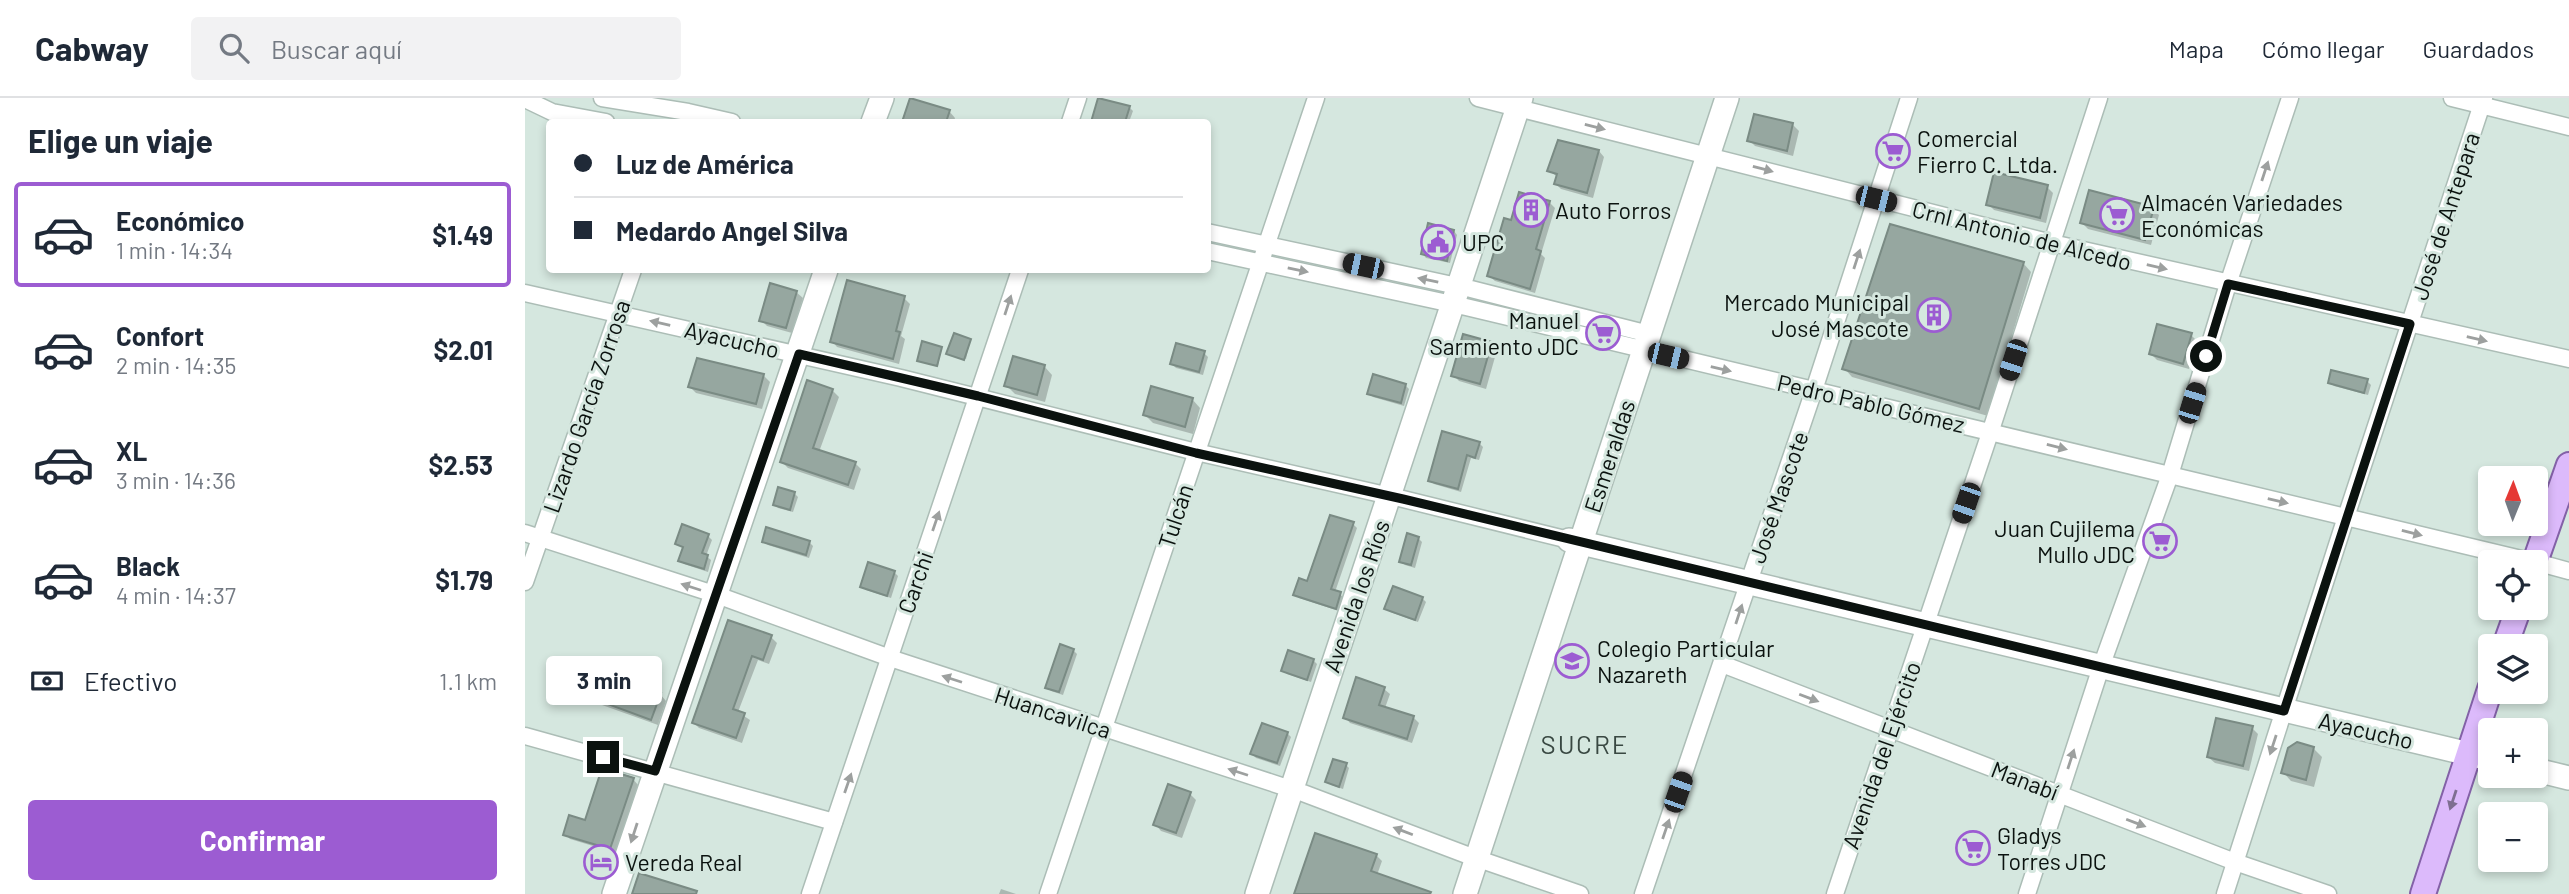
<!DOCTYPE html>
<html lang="es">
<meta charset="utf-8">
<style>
body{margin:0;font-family:Barlow,sans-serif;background:#f2f2f3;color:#1f2937;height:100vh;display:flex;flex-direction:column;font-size:26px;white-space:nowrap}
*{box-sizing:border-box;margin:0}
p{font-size:23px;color:#747a83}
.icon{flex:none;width:38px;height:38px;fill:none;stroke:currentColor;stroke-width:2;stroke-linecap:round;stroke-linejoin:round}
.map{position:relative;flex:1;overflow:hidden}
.details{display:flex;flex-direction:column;background:#fff;width:525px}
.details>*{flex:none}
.banner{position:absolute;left:21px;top:21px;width:665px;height:154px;border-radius:7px;box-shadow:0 4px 10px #0003;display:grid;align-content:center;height:154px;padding:0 28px;background:#fff}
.needle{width:46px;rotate:1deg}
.buttons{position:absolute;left:1953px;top:368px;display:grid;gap:14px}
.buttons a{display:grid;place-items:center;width:70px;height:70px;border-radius:7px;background:#fff;box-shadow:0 4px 10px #0003;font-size:35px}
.end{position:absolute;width:32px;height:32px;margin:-16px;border:9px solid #0b120f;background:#fff;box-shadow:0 0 0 4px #fff}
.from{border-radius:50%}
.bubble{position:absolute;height:49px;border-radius:7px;background:#fff;box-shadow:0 4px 10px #0003;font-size:23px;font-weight:700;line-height:49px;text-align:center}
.car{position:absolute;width:21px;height:42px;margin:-21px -10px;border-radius:9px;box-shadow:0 0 5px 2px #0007;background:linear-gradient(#222 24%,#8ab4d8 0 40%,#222 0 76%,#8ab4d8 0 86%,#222 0)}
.banner b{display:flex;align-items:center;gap:24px;height:66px;font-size:26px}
.banner b+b{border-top:2px solid #e0e1e3}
.banner i{width:18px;height:18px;background:#1f2937}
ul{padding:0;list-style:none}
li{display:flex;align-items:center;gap:21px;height:105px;margin:0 14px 10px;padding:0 14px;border:4px solid transparent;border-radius:7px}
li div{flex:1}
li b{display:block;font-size:26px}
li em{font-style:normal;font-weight:700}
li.selected{border-color:#9c5cd2}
li>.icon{width:63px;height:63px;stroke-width:1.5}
h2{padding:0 28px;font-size:32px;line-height:84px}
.pay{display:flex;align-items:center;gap:18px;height:77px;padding:0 28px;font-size:26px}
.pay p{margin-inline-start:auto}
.button{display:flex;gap:14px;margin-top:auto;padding:14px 28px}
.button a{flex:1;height:80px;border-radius:7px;background:#9c5cd2;color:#fff;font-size:28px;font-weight:700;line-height:80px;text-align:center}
header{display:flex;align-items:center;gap:42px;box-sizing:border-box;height:98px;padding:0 35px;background:#fff;border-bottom:2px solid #e0e1e3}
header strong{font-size:33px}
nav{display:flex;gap:38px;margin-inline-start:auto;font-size:24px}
.search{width:490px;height:63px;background:#f2f2f3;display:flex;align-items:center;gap:18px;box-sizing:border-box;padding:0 24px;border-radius:7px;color:#747a83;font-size:26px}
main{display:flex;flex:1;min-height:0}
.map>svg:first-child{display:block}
.shadow{fill:#0003}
.building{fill:#96a7a0;stroke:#7a8b84;stroke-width:2}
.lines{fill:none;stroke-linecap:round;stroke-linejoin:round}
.street-casing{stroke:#acbdb6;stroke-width:19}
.secondary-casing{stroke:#acbdb6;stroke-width:26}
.primary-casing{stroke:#8361a7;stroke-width:28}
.street{stroke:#fff;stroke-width:16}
.secondary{stroke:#fff;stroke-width:23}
.primary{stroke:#dcbafb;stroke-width:24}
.oneway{fill:#9da09f}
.oneway2{fill:#7e6e91}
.route{stroke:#0b120f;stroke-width:9}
.labels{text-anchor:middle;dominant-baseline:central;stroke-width:6;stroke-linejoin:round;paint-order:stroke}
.poi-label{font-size:23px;fill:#0b120f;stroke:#d5e7df;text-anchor:start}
.street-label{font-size:23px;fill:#0b120f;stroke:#d5e7df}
.quarter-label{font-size:26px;letter-spacing:2px;fill:#394842;stroke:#d5e7df}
</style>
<header>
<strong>Cabway</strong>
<div class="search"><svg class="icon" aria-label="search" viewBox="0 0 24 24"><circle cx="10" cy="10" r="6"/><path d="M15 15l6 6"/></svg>Buscar aquí</div>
<nav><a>Mapa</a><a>Cómo llegar</a><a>Guardados</a></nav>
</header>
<main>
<section class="details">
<h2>Elige un viaje</h2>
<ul>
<li class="selected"><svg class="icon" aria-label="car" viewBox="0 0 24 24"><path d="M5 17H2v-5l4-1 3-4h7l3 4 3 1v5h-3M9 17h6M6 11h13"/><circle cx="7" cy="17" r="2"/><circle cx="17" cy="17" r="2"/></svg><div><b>Económico</b><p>1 min · 14:34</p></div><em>$1.49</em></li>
<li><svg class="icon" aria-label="car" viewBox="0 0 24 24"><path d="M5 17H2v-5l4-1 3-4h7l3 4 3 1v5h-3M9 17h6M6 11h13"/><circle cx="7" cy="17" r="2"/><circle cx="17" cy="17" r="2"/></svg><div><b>Confort</b><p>2 min · 14:35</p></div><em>$2.01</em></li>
<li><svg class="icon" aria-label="car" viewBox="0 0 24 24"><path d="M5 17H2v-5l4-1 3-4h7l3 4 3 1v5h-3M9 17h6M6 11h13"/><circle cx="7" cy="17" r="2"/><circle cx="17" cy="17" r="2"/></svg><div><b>XL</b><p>3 min · 14:36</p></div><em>$2.53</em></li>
<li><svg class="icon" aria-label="car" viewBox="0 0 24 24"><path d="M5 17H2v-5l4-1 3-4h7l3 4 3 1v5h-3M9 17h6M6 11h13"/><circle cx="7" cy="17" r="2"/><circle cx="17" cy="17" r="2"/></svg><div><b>Black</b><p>4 min · 14:37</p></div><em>$1.79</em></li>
</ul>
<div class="pay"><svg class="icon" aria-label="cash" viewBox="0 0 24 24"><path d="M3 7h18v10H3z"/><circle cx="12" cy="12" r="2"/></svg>Efectivo<p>1.1 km</p></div>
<div class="button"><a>Confirmar</a></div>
</section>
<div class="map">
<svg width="2044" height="796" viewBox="0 0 2044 796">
<rect width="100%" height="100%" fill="#d5e7df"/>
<!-- shadow -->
<g class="shadow">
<path d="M575,1L604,9L608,13L604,24H568Z"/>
<path d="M386,2L424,13L430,20L429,24H379Z"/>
<path d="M1268,27L1274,33L1268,58L1230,48L1224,42Z"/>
<path d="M1074,53L1079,59L1068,100L1036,91L1031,86L1033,79L1024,73Z"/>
<path d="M1522,89L1528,95L1521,125L1469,112L1463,106Z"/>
<path d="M1024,104L1030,110L1016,156L1020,160L1010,195L970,183L964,178L987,124Z"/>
<path d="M1628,111L1634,117L1626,147L1563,131L1557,125Z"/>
<path d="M929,133L932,137L925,165L901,160L898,156Z"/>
<path d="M1498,165L1506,174L1463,318L1327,279L1319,270Z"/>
<path d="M271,194L278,200L267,235L242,228L236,222Z"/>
<path d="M379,200L385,206L376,238L380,241L374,266L312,249L307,243Z"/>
<path d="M1666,237L1672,243L1664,271L1632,262L1625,255Z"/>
<path d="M445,243L441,261L424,255Z"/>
<path d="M966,246L972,252L961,291L934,283L928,277Z"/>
<path d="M416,251L413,269L394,262Z"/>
<path d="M679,255L683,259L678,277L651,270L647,266Z"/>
<path d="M174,262L239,278L245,284L237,311L171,295L165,289Z"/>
<path d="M519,268L527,277L520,304L490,296L481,287Z"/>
<path d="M1842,283L1846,287L1843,297L1809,288L1805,284Z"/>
<path d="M880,287L884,291L879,308L848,299L844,295Z"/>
<path d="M307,292L314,299L294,354L330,365L336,371L329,392L263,370L257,364Z"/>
<path d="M667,301L675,310L668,336L628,325L620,317Z"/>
<path d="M954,345L958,349L954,362L946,360L936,394L909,386L905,382Z"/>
<path d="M270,396L273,399L268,414L253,410L250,406Z"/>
<path d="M828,426L832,430L810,494L819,499L814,513L774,500L770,497L783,485Z"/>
<path d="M183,438L187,442L181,458L186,462L183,474L159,466L155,463L159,451L152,445Z"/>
<path d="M893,440L897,444L890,470L880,467L876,463Z"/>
<path d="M239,444H284L288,448L284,460L243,447Z"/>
<path d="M369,474L373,478L366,500L341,492L337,489Z"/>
<path d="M897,500L901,504L893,524L865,514L861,510Z"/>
<path d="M204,524L246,539L252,545L244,566L233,562L213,614L225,622L217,645L174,630L169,625Z"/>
<path d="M548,552L552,556L538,597L526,593L522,589Z"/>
<path d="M788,562L792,566L786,584L762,576L758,572Z"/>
<path d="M859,591L865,596L860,610L889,620L894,625L887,645L825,625L820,619Z"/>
<path d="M135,596L141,603L133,627L77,607L71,601Z"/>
<path d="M1727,630L1733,636L1724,673L1690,665L1683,659Z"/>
<path d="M762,635L766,639L755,668L731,660L727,656Z"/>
<path d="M1789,651L1797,659L1789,689L1766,683L1758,674Z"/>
<path d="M821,667L824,670L818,691L806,687L802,683Z"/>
<path d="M108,681L113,687L91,755L45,741L40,736L61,724Z"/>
<path d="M665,696L671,702L657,740L636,733L630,726Z"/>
<path d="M851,757L857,763L852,777L890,796H771Z"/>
<path d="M476,791L491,796H474Z"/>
</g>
<!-- building -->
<g class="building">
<path d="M385,0L425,12L421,24H377Z"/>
<path d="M573,0L605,8L600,24H566Z"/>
<path d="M1229,16L1268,25L1262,53L1222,43Z"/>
<path d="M1033,42L1074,52L1062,95L1029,86L1032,76L1022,73Z"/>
<path d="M1469,74L1523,87L1515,120L1461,107Z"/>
<path d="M1564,92L1629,109L1620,142L1555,125Z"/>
<path d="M994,94L1025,103L1011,151L1016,153L1005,191L962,178L979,120L986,122Z"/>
<path d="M903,125L929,132L922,163L896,156Z"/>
<path d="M1365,126L1499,164L1454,311L1317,271Z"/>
<path d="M322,182L380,198L371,233L375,234L368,261L305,244Z"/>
<path d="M245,185L272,193L261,230L234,223Z"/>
<path d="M1632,226L1667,235L1658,266L1624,256Z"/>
<path d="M429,235L446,241L439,262L421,256Z"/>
<path d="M938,236L967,244L955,286L926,278Z"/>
<path d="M397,243L417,249L412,268L392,263Z"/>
<path d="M651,245L680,253L674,274L645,266Z"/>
<path d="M488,258L520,267L512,297L479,288Z"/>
<path d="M172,260L239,276L231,306L163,289Z"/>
<path d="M1806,272L1843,281L1839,295L1803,285Z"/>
<path d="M848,276L881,286L876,305L842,296Z"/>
<path d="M282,282L308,291L288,350L331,364L323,387L255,364Z"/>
<path d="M626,288L668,300L660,329L618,317Z"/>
<path d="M917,333L955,344L950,360L942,357L933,391L903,383Z"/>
<path d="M253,389L270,394L265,412L248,407Z"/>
<path d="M805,417L829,424L806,491L816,494L811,511L768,497L774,480L782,483Z"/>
<path d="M157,426L184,436L177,455L183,457L179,471L153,463L158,449L150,446Z"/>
<path d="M241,429L285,443L281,457L237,444Z"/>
<path d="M882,435L894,439L886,467L874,464Z"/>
<path d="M343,464L370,473L362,498L335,489Z"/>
<path d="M868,488L898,499L890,522L859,511Z"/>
<path d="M203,522L247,537L238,562L227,558L208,611L220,615L211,640L167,625Z"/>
<path d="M535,546L549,551L534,594L520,590Z"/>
<path d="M763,552L789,561L782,582L756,573Z"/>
<path d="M79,574L136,595L126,622L69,601Z"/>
<path d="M831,579L860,589L854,607L889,618L882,641L818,620Z"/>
<path d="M1691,620L1728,628L1718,668L1682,659Z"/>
<path d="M737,625L763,634L752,665L725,656Z"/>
<path d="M1772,644L1789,649L1781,682L1756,675L1763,650Z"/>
<path d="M808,661L822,665L814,689L800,684Z"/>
<path d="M77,670L109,680L85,751L38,737L44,717L60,722Z"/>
<path d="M643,686L666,694L651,735L628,727Z"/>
<path d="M790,735L852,756L846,773L906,794L905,796H769Z"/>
<path d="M114,775L172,793L171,796H107Z"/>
</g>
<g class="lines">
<!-- street casing -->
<g class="street-casing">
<g id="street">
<path d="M77,0L163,14L207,24"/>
<path d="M953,0L1527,145L2044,261"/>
<path d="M1927,0L2044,29"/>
<path d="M0,1L27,14L81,24"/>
<path d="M545,24L553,0"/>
<path d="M682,134L946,191L1124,236"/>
<path d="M682,153L941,209L2009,464"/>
<path d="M0,195L376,280L671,354L878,401L1044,442"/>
<path d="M0,435L192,497L365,560L778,695L942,757L1055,796"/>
<path d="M2011,464L2044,473"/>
<path d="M0,484L108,172"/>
<path d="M1197,566L1710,764L1803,796"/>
<path d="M0,638L309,724"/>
<path d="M285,796L495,172"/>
<path d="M523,796L791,0"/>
<path d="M1118,796L1289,292L1384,0"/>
<path d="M1310,796L1466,332L1574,0"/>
<path d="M1502,796L1576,569L1645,377L1703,186L1765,0"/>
<path d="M1700,796L1821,419L1959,0"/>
</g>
</g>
<!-- secondary casing -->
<g class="secondary-casing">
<g id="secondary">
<path d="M348,24L357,0"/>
<path d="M1044,442L1965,661"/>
<path d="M2011,672L2044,680"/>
<path d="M89,796L301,172"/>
<path d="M732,796L996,0"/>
<path d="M940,796L1202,0"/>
</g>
</g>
<!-- primary casing -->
<g class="primary-casing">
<g id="primary">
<path d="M2010,464L2044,367"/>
<path d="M1980,548L1994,509"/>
<path d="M1898,796L1965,591"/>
</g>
</g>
<!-- street -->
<use href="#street" class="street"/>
<!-- secondary -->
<use href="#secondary" class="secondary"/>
<!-- primary -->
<use href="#primary" class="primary"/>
</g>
<!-- one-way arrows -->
<defs><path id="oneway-solid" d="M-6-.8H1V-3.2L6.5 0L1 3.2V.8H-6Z" transform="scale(1.75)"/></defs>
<g class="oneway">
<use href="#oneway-solid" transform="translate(1070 29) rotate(14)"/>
<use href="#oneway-solid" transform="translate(1238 71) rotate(15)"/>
<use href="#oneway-solid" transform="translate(1740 73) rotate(-72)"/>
<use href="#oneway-solid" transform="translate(1332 161) rotate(-72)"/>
<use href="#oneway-solid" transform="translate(1632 169) rotate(13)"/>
<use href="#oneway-solid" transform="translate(773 172) rotate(12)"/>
<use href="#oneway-solid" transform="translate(903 182) rotate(-168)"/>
<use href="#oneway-solid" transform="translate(483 207) rotate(-72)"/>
<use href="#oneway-solid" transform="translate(135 225) rotate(-167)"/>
<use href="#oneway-solid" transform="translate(1952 241) rotate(13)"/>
<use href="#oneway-solid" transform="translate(1196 271) rotate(13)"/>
<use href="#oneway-solid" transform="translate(1532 349) rotate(14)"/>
<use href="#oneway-solid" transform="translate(1753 403) rotate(13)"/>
<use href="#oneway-solid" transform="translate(411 423) rotate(-71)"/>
<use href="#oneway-solid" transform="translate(1887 435) rotate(14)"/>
<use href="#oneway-solid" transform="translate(166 489) rotate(-162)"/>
<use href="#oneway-solid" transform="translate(1214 516) rotate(-72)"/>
<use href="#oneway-solid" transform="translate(427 581) rotate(-162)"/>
<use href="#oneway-solid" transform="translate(1284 600) rotate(21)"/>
<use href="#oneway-solid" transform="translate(1748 647) rotate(108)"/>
<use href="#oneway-solid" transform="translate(1546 661) rotate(-72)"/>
<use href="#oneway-solid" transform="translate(713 674) rotate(-162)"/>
<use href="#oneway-solid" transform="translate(323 685) rotate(-71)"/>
<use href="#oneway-solid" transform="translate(1611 725) rotate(21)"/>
<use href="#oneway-solid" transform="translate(1141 731) rotate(-71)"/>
<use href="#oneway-solid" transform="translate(878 733) rotate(-159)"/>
<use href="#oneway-solid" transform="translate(109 735) rotate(108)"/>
</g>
<use class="oneway2" href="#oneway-solid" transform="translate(1928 702) rotate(108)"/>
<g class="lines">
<!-- route -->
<path class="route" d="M78,659L130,673L274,256L453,298L671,355L878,401L1759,613L1885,226L1703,186L1681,258"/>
</g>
<!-- icons -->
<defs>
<g id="supermarket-ring" transform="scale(1.75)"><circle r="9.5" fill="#d5e7df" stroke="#9c5cd2" stroke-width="1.5"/><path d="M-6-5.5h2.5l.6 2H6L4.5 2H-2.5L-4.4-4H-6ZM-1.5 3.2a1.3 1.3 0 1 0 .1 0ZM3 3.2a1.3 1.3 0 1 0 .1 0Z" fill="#9c5cd2"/></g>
<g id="building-ring" transform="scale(1.75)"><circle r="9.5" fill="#d5e7df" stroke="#9c5cd2" stroke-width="1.5"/><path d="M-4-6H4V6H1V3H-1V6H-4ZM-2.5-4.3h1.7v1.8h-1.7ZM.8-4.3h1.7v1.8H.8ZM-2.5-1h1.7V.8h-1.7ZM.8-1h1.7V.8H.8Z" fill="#9c5cd2"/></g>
<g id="civic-ring" transform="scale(1.75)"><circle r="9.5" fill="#d5e7df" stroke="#9c5cd2" stroke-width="1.5"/><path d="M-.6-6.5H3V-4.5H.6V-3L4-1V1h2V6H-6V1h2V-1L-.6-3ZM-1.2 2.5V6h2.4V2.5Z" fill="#9c5cd2"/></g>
<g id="school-ring" transform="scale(1.75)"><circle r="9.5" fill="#d5e7df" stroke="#9c5cd2" stroke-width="1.5"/><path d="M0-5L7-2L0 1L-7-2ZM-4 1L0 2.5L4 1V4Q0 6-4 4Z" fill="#9c5cd2"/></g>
<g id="hotel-ring" transform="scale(1.75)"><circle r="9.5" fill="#d5e7df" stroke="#9c5cd2" stroke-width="1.5"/><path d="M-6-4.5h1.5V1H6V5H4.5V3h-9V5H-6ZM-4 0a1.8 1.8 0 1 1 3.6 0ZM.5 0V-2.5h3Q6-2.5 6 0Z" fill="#9c5cd2"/></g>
</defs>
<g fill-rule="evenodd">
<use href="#supermarket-ring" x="1368" y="53"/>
<use href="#building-ring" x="1006" y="112"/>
<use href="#supermarket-ring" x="1592" y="117"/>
<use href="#civic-ring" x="913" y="144"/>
<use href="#building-ring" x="1409" y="217"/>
<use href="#supermarket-ring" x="1078" y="235"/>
<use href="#supermarket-ring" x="1635" y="443"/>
<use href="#school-ring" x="1047" y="563"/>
<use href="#supermarket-ring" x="1448" y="750"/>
<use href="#hotel-ring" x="76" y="764"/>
</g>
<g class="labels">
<!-- poi labels -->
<g class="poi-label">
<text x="1392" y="40">Comercial<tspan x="1392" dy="26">Fierro C. Ltda.</tspan></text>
<text x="1616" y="104">Almacén Variedades<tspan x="1616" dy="26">Económicas</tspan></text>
<text x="1030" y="112">Auto Forros</text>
<text x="937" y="144">UPC</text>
<text x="1384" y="204" text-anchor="end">Mercado Municipal<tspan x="1384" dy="26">José Mascote</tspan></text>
<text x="1054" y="222" text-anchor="end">Manuel<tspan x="1054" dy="26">Sarmiento JDC</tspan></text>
<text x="1610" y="430" text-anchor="end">Juan Cujilema<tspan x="1610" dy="26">Mullo JDC</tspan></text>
<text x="1072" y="550">Colegio Particular<tspan x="1072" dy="26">Nazareth</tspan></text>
<text x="1472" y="737">Gladys<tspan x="1472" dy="26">Torres JDC</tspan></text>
<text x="100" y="764">Vereda Real</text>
</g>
<!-- street labels -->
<g class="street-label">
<text transform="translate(1920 118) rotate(-72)">José de Antepara</text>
<text transform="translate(1497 137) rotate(14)">Crnl Antonio de Alcedo</text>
<text transform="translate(207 241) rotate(13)">Ayacucho</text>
<text transform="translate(1346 305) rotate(13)">Pedro Pablo Gómez</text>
<text transform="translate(61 308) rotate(-71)">Lizardo García Zorrosa</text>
<text transform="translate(1084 358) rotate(-72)">Esmeraldas</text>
<text transform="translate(1253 399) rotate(-71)">José Mascote</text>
<text transform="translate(650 418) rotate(-72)">Tulcán</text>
<text transform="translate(390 484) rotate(-71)">Carchi</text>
<text transform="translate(831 498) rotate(-71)">Avenida los Ríos</text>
<text transform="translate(528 614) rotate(18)">Huancavilca</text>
<text transform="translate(1841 632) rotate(13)">Ayacucho</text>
<text transform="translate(1356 657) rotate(-71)">Avenida del Ejército</text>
<text transform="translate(1500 682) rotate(21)">Manabí</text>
</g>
<!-- quarter labels -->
<g class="quarter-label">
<text x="1060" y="645">SUCRE</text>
</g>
</g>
</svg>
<div class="buttons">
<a><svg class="needle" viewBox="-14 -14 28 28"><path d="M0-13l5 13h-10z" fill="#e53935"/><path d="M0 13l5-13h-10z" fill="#747a83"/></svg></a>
<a><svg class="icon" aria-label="locate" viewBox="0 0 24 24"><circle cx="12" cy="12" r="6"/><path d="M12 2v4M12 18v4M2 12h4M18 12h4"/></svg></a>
<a><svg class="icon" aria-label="layers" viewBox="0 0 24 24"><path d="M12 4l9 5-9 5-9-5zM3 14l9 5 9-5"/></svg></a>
<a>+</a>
<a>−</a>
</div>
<i class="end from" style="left:1681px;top:258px"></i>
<i class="end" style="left:78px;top:659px"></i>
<div class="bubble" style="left:21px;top:558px;width:116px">3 min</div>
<i class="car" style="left:1351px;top:101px;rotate:104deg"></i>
<i class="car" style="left:838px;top:168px;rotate:282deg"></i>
<i class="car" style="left:1143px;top:258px;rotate:103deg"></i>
<i class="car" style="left:1488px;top:262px;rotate:198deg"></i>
<i class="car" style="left:1667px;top:305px;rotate:17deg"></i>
<i class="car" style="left:1441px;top:405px;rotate:199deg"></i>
<i class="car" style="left:1153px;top:694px;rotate:19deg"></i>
<div class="banner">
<b><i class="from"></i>Luz de América</b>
<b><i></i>Medardo Angel Silva</b>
</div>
</div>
</main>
